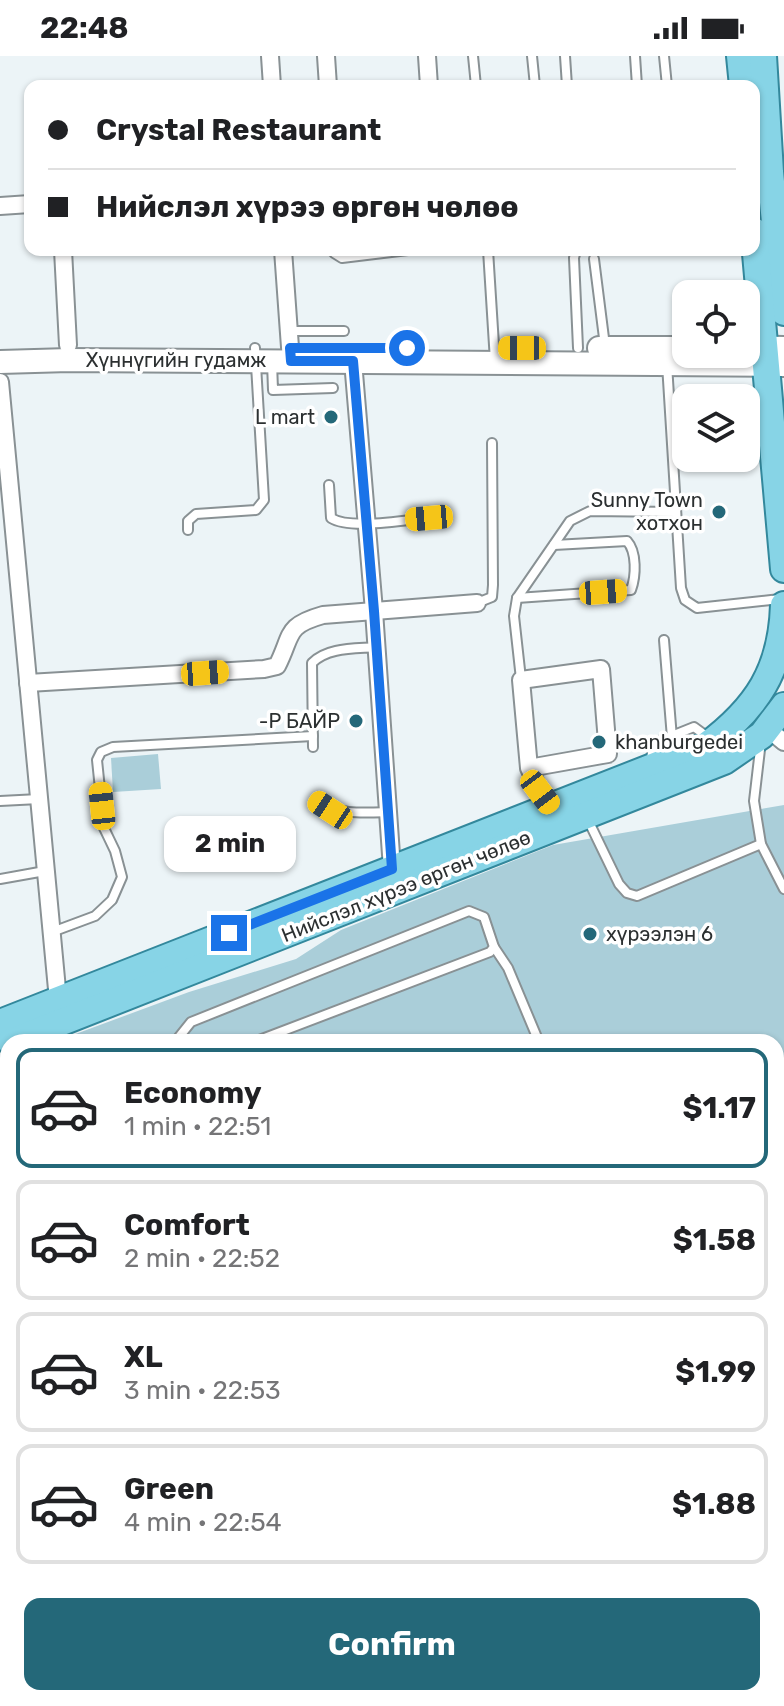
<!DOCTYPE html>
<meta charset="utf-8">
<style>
body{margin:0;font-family:Rubik,sans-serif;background:#f2f2f2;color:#202124;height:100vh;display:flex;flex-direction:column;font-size:30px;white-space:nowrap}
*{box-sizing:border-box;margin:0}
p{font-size:26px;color:#757577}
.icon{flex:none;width:44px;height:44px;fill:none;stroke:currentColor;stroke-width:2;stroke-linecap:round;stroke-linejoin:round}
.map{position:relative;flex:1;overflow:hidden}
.details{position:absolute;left:0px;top:978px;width:784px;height:672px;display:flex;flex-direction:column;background:#fff;border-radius:24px 24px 0 0;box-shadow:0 2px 6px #0004}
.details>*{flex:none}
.guide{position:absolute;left:24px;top:24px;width:736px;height:176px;border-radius:16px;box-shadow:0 2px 6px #0004;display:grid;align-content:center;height:176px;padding:0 24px;background:#fff}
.buttons{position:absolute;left:672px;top:224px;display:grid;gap:16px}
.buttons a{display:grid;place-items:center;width:88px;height:88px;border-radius:16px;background:#fff;box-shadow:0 2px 6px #0004;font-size:40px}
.end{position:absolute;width:36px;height:36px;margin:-18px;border:10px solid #1a73e8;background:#fff;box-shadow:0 0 0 4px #fff}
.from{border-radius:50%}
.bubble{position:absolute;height:56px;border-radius:16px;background:#fff;box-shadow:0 2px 6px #0004;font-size:26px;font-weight:700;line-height:56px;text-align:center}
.car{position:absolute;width:24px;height:48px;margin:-24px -12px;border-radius:10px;box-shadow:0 0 6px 2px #0007;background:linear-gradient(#f5c518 24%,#345 0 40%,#f5c518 0 76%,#345 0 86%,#f5c518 0)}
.guide b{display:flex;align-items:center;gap:28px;height:76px;font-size:30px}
.guide b+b{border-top:2px solid #e0e0e0}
.guide i{width:20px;height:20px;background:#202124}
ul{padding:14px 0 0;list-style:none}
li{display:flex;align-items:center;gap:24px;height:120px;margin:0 16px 12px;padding:0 8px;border:4px solid #e0e0e0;border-radius:16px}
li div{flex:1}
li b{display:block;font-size:30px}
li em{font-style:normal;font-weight:700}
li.current{border-color:#246879}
li>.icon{width:72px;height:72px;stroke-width:1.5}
.cta{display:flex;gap:16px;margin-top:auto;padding:16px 24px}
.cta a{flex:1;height:92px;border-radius:16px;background:#246879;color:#fff;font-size:32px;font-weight:700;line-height:92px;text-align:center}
.status{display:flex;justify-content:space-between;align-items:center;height:56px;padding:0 40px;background:#fff;direction:ltr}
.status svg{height:22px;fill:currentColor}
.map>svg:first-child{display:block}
.green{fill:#aaced9}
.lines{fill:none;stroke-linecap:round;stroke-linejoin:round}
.service-casing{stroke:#899194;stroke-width:12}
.minor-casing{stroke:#899194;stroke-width:20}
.secondary-casing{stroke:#899194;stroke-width:26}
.primary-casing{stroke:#33889c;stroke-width:30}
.service{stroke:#fff;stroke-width:8}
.minor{stroke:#fff;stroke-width:16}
.secondary{stroke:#fff;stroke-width:22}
.primary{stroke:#87d4e6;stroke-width:26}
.route{stroke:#1a73e8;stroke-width:10}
.poi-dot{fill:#246879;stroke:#fff;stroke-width:3}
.labels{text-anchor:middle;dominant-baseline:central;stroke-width:7;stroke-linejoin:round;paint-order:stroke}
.street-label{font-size:20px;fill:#2c3031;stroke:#fff}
.poi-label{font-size:20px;fill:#2c3031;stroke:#fff;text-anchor:end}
</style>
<div class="status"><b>22:48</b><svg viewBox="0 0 49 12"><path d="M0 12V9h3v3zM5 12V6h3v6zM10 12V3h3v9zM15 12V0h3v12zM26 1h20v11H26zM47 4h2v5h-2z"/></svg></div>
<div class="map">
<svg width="784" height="1650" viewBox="0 0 784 1650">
<rect width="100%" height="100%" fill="#ecf4f7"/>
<!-- green -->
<g class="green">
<path d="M158,698L161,733L113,736L111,702Z"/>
<path d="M784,749V1650H0V1007L8,1003V1642H776V986H54L189,936L296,903L341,874L553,789Z"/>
</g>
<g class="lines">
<!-- service casing -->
<g class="service-casing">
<g id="service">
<path d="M473,0L476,30"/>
<path d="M532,0L535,30"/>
<path d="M565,0L567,30"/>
<path d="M635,0L637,30"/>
<path d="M664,0L667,30"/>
<path d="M334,194V197L342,202L408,194"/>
<path d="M488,194L495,305"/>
<path d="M576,194L574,202L578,292"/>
<path d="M594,203L605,290"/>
<path d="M289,275H344"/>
<path d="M272,306L273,334L333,332"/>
<path d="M667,308L681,532L685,544L697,552L780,543"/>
<path d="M329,429L331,462C350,474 405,464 429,462"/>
<path d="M188,474V465L196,458L256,454L264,444L255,292"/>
<path d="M517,542L631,534C636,520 637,496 627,485L554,489"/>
<path d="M477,547L492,541L493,529L492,387"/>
<path d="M664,584L672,682"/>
<path d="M521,623L514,560L517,542L570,465L590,455L676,456"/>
<path d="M761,685L754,745L761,788L784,833"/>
<path d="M313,691L312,607C328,591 355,593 377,591"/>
<path d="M650,707L654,687L694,671L709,682"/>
<path d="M0,745L39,743"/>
<path d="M316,745C339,759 362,757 388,756"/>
<path d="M588,764L619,828L627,837L637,840L761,788"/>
<path d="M0,823L45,815"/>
<path d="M52,876L95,860L112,844L122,821L115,795L104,772L97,704L101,696L113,691L313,680"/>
<path d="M494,891L508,912L539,986"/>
<path d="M175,986L191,966L469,855L484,861L494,891L490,896L254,986"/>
</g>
</g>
<!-- minor casing -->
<g class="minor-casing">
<g id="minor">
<path d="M270,0L272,30"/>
<path d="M326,0L328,30"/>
<path d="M427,0L429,30"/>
<path d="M0,150L30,148"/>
<path d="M63,194L68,289"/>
<path d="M283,194L291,305"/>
<path d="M353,305L374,555L392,813"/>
<path d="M0,326L58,944"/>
<path d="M28,627L264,613L277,610C293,579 284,570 323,559L477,547"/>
<path d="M767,672L784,686"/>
<path d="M529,712L608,698L601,613L521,624L529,712L540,736L551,750"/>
</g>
</g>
<!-- secondary casing -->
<g class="secondary-casing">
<g id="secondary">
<path d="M746,291L784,292"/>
<path d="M599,292H686"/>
<path d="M0,306L69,304L784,309"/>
</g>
</g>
<!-- primary casing -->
<g class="primary-casing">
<g id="primary">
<path d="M740,0L743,30"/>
<path d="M763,0L770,116L784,256"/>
<path d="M754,175L784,513"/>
<path d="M0,967L706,690C757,652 782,614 784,549"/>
<path d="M11,986L724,705L762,679L784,650"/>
</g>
</g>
<!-- service -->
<use href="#service" class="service"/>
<!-- minor -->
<use href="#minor" class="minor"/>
<!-- secondary -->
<use href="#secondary" class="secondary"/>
<!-- primary -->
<use href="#primary" class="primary"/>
</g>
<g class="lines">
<!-- route -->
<path class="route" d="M229,877L392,813L374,555L353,305H291L290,292H407"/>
</g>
<!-- markers -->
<g class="poi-dot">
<circle cx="331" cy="361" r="8"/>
<circle cx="719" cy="456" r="8"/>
<circle cx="356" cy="665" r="8"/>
<circle cx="599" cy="686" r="8"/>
<circle cx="590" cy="878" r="8"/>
</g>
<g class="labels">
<!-- street labels -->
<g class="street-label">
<text x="176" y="304">Хүннүгийн гудамж</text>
<text transform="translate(406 830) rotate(-22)">Нийслэл хүрээ өргөн чөлөө</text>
</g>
<!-- poi labels -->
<g class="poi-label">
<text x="315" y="361">L mart</text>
<text x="703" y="444">Sunny Town<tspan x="703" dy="23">хотхон</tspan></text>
<text x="340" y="665">-Р БАЙР</text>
<text x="615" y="686" text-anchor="start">khanburgedei</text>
<text x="606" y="878" text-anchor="start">хүрээлэн 6</text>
</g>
</g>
</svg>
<div class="buttons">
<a><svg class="icon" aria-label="locate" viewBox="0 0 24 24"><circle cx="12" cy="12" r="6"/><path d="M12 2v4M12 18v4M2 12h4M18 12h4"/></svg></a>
<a><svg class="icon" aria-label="layers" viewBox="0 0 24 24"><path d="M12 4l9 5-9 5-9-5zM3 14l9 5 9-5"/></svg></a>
</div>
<i class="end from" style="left:407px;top:292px"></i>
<i class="end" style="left:229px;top:877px"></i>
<div class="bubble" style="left:164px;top:760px;width:132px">2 min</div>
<i class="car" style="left:522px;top:292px;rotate:270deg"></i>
<i class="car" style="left:429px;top:462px;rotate:265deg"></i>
<i class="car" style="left:603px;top:536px;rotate:86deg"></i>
<i class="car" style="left:205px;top:617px;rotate:86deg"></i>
<i class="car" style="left:540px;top:736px;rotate:143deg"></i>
<i class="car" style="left:102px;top:750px;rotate:354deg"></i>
<i class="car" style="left:330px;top:754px;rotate:303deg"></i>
<div class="guide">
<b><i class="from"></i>Crystal Restaurant</b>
<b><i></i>Нийслэл хүрээ өргөн чөлөө</b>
</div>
<section class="details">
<ul>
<li class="current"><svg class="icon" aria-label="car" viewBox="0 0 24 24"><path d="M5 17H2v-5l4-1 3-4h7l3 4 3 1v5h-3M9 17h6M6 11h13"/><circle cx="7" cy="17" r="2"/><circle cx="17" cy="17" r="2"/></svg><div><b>Economy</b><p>1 min · 22:51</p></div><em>$1.17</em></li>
<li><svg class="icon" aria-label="car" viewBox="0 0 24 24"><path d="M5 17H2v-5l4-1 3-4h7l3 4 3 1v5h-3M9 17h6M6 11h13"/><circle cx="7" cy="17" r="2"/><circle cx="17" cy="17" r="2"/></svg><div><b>Comfort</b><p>2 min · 22:52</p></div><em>$1.58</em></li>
<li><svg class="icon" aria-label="car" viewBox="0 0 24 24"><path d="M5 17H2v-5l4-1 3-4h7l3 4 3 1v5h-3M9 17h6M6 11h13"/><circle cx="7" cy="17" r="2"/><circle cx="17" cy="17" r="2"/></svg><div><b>XL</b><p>3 min · 22:53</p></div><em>$1.99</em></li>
<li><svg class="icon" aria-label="car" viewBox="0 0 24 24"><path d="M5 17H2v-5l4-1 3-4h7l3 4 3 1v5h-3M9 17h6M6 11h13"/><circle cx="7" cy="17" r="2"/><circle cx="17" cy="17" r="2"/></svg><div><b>Green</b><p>4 min · 22:54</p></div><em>$1.88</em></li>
</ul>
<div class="cta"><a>Confirm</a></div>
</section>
</div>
